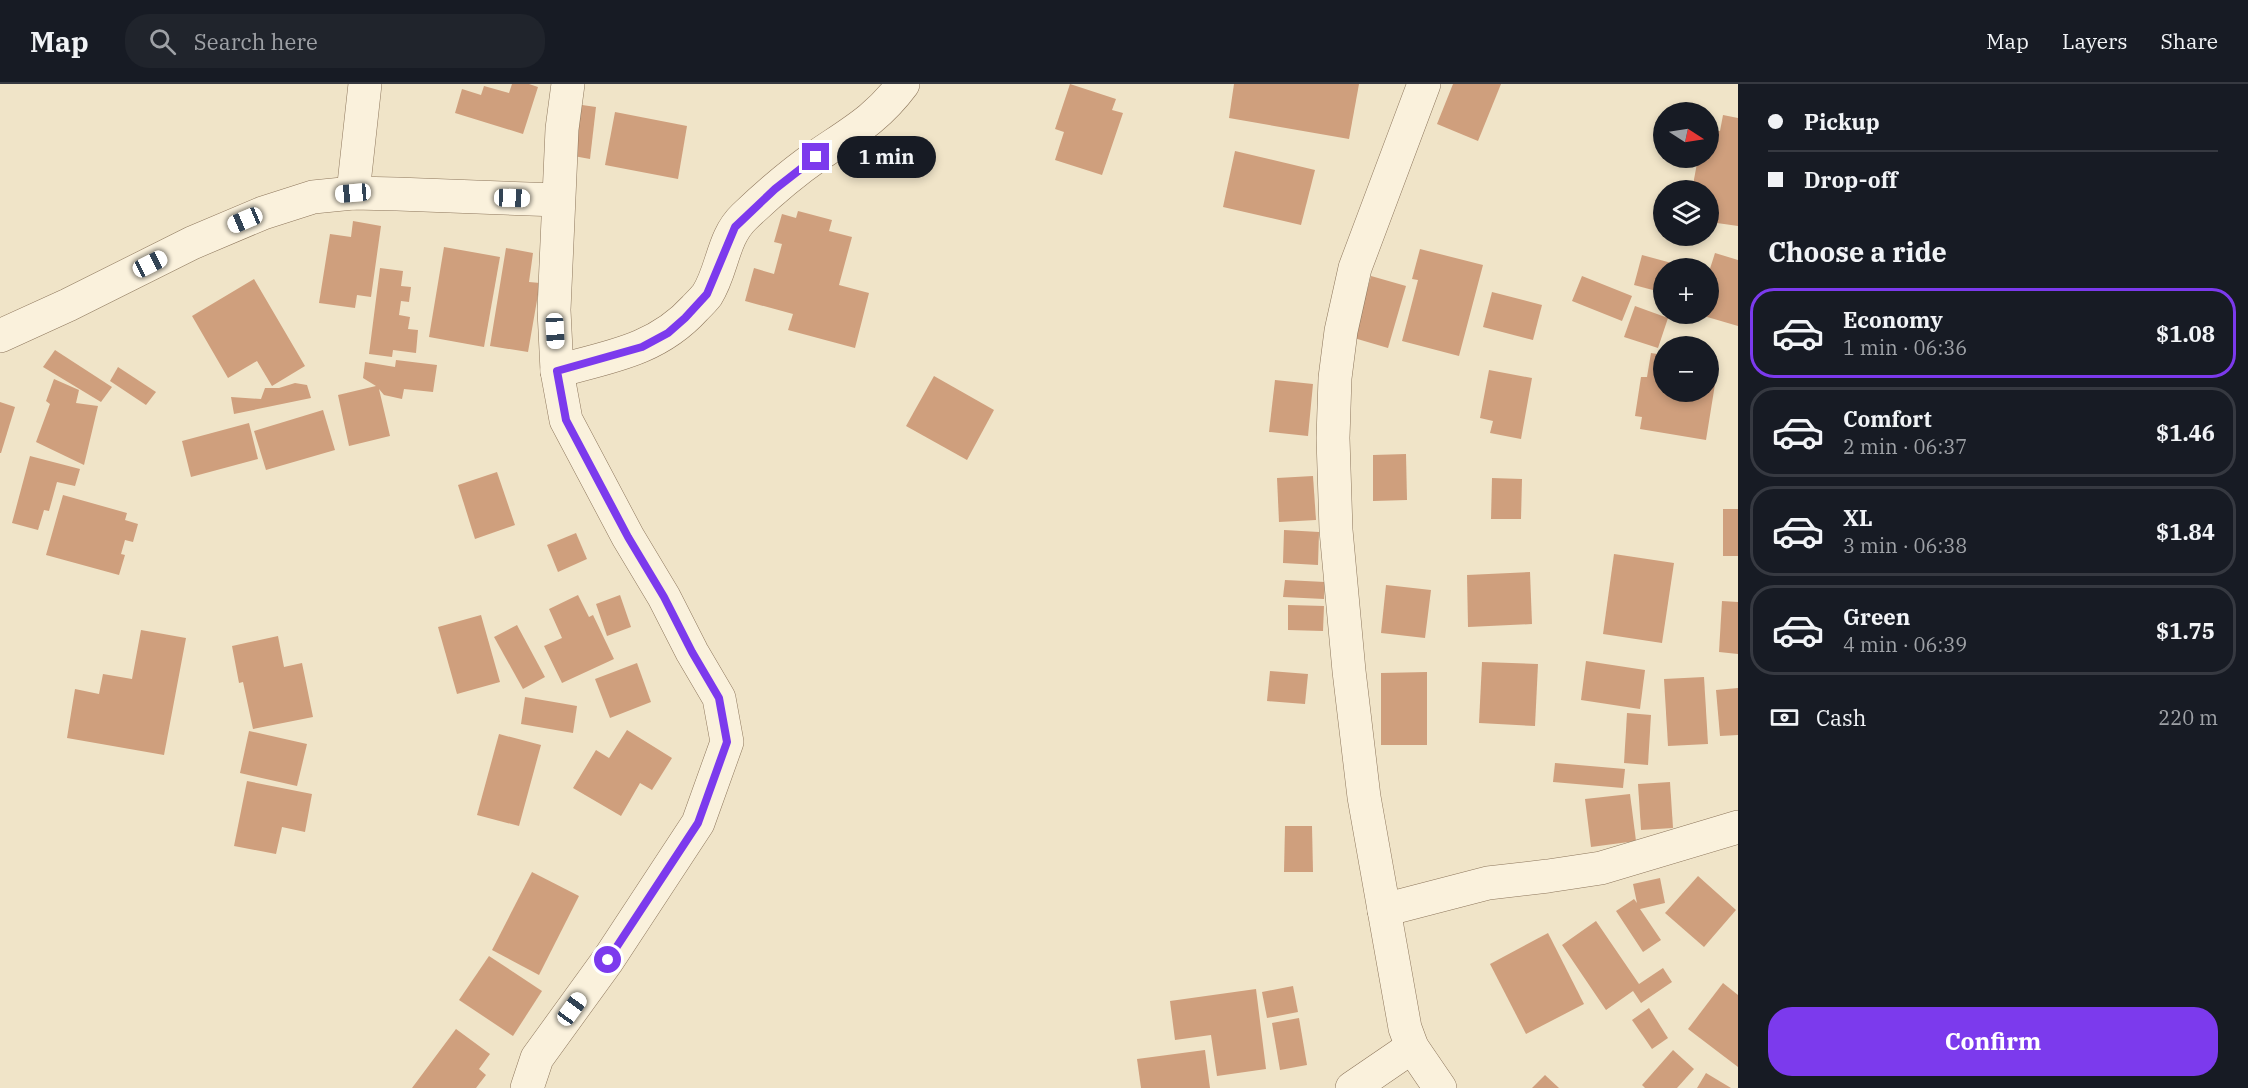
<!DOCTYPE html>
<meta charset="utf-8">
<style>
body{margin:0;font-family:"IBM Plex Serif",serif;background:#20242c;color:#f1f3f6;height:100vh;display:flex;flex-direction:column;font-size:22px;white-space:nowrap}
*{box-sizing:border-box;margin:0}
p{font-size:20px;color:#9ea1a6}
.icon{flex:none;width:33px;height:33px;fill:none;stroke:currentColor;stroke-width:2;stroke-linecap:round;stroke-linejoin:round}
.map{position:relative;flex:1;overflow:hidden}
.sheet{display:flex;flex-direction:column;background:#171b24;width:510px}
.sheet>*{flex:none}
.guide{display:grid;align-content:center;height:132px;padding:0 30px;background:#171b24}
.needle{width:39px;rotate:102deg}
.buttons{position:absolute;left:1653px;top:18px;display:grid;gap:12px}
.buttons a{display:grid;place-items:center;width:66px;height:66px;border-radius:50%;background:#171b24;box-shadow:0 3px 9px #0003;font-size:30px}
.end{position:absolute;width:27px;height:27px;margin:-14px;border:8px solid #7c3aed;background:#fff;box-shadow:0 0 0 3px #fff}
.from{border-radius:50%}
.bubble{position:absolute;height:42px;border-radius:21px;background:#171b24;box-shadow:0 3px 9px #0003;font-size:20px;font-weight:700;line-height:42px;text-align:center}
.car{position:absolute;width:18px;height:36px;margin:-18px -9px;border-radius:8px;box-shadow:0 0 4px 2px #0007;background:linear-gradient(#fff 24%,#345 0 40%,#fff 0 76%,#345 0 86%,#fff 0)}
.guide b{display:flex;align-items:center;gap:21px;height:57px;font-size:22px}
.guide b+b{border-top:2px solid #363941}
.guide i{width:15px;height:15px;background:#f1f3f6}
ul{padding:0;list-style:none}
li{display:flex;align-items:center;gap:18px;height:90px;margin:0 12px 9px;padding:0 18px;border:3px solid #363941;border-radius:24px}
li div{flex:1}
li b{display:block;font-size:22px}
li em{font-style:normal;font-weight:700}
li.current{border-color:#7c3aed}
li>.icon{width:54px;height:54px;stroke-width:1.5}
h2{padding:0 30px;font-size:27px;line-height:72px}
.pay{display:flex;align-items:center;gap:15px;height:66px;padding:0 30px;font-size:22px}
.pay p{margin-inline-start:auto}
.action{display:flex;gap:12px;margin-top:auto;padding:12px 30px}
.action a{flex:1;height:69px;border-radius:24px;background:#7c3aed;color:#fff;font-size:24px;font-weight:700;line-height:69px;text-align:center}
header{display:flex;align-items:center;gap:36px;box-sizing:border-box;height:84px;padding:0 30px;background:#171b24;border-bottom:2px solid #363941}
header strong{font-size:28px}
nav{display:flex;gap:33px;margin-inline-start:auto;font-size:21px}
.search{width:420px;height:54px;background:#20242c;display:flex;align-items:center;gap:15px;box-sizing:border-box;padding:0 21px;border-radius:24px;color:#9ea1a6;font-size:22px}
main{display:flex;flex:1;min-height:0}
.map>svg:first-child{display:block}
.building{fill:#cf9f7d}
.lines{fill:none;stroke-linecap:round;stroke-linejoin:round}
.minor-casing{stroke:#8d765c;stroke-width:34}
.minor{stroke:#faf1dc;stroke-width:33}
.route{stroke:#7c3aed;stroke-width:8}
</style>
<header>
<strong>Map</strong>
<div class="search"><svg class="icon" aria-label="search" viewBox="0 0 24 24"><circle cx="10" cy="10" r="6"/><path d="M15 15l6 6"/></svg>Search here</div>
<nav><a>Map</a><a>Layers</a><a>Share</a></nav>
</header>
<main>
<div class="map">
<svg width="1738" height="1004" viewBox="0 0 1738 1004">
<rect width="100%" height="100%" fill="#f0e4c8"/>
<!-- building -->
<g class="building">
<path d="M512,0H529L538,3L523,50L455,29L462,5L481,11L484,2L509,9Z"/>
<path d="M1070,0L1116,15L1112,26L1123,29L1102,91L1055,76L1064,48L1055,45Z"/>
<path d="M1234,0H1359L1349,55L1229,34Z"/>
<path d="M1453,0H1501L1478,57L1437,40Z"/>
<path d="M575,20L596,23L590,75L568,71Z"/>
<path d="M615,28L687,42L678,95L605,81Z"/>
<path d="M1723,31L1738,34V142L1710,138L1713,119L1708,118V106H1692L1698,74H1708V45L1720,47Z"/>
<path d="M1235,67L1315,86L1301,141L1223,123Z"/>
<path d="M798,127L832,136L829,147L852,153L839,201L869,209L855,264L788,246L793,230L745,217L754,184L774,190L782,160L774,158L782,130L796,134Z"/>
<path d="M353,137L381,142L371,213L357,211L355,224L319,219L330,150L351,153Z"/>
<path d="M444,163L500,173L484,263L429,253Z"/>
<path d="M506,164L533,169L529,198L540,199L528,268L490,262Z"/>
<path d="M1420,165L1483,181L1459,272L1402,257L1418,196L1412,195Z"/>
<path d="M1715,169L1738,176V242L1697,230H1708V191Z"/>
<path d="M1642,171L1679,181V184H1664V209L1634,201Z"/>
<path d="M380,184L403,187L401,202L411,203L409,218L401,217L399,231L410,233L408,245L418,246L416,269L393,266L392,273L369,270Z"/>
<path d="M1371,192L1406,202L1388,264L1354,254Z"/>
<path d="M1582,192L1632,212L1622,237L1572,217Z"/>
<path d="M254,195L305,282L272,302L257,277L228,294L192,232Z"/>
<path d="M1492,208L1542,221L1533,256L1483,243Z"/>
<path d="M1635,222L1668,234L1658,264L1624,253Z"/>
<path d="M55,266L112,303L101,318L43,283Z"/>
<path d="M1651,269L1664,271V308H1708V292L1716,294L1706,356L1640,345L1642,333L1635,332L1641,293H1647Z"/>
<path d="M396,276L437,281L433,308L404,305L402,315L384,311L379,305L390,352L349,362L338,311L376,302L363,294L365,278L395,283Z"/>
<path d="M118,283L156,308L146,321L110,297Z"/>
<path d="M1489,286L1532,294L1521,355L1490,349L1493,337L1480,334Z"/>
<path d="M934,292L994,326L967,376L906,342Z"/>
<path d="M54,295L79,306L76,319L98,322L84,381L36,358L50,320L46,317Z"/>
<path d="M1275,296L1313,300L1308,352L1269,348Z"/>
<path d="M295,299L307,301L311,314L234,330L231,313L261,315L265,304H279Z"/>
<path d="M0,318L15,323L1,369H0Z"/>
<path d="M323,326L335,366L266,386L254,347Z"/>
<path d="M249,339L258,375L191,393L182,357Z"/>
<path d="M1406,370L1407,416L1373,417V371Z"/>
<path d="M30,372L80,385L75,402L57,398L49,427L44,426L38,446L12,439Z"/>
<path d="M497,388L515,441L475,455L458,401Z"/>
<path d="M1313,392L1316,436L1279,438L1277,394Z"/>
<path d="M1492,394L1522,395L1521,435H1491Z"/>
<path d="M63,411L127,429L125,436L138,440L133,458L125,456L121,470L125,471L119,491L46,471Z"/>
<rect x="1723" y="425" width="15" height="47"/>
<path d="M1284,446L1319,448L1318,481L1283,479Z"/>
<path d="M576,449L587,475L558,488L547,461Z"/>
<path d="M1614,470L1674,479L1662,559L1603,550Z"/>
<path d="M1530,488L1532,540L1468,543L1467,491Z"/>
<path d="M1285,496L1325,498L1324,515L1283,513Z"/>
<path d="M1386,501L1431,506L1425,554L1381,549Z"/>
<path d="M578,511L589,533L593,531L614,575L562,599L544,562L562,554L549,525Z"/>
<path d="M620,511L631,543L607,552L596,520Z"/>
<path d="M1722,517L1738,518V570L1719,568Z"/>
<path d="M1288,521L1324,522L1323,547L1288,546Z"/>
<path d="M481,531L500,598L457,610L438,543Z"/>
<path d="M517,541L545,593L523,605L494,553Z"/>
<path d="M141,546L186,554L164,671L67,654L75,605L99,610L103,590L132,595Z"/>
<path d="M278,552L284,583L302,579L313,633L253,645L243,598L239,599L232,562Z"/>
<path d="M1586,577L1645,586L1640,625L1581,616Z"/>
<path d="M1482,578L1538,580L1535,642L1479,639Z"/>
<path d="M637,579L651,618L610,634L595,595Z"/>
<path d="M1270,587L1308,590L1305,620L1267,617Z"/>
<path d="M1427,588V661H1381V589Z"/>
<path d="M1704,593L1708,660L1668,662L1664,595Z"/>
<path d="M1738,604V651L1720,652L1716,606Z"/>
<path d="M525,613L577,622L573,649L521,640Z"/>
<path d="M1627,629L1651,631L1648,681L1624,679Z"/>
<path d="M627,646L672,674L652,706L640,699L621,732L573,704L596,666L609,674Z"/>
<path d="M249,647L307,660L297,702L240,689Z"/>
<path d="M499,650L541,661L519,742L477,731Z"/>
<path d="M1555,679L1625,685L1623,704L1553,698Z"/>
<path d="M247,697L312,710L305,748L282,743L276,770L234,762Z"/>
<path d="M1670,698L1673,744L1641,746L1638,700Z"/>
<path d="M1630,710L1636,757L1591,763L1585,715Z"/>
<path d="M1285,742H1312L1313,788H1284Z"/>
<path d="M532,788L579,812L539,891L492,866Z"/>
<path d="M1698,792L1736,826L1704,863L1665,829Z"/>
<path d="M1660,794L1665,819L1640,825L1661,856L1643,868L1616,827L1634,815L1637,819L1633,800Z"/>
<path d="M1596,837L1639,900L1663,884L1672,898L1641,919L1633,907L1606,926L1562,861Z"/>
<path d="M1548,849L1584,920L1526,950L1490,880Z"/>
<path d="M489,872L542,907L513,952L459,916Z"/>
<path d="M1723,899L1738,911V983L1688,945Z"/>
<path d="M1293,902L1298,928L1267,934L1262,908Z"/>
<path d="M1256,905L1266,985L1217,992L1211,951L1175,956L1170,917Z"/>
<path d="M1649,924L1668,954L1652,965L1632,936Z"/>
<path d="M1299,934L1307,981L1280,986L1272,939Z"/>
<path d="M456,945L490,970L479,985L486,991L476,1004H412Z"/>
<path d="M1205,966L1210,1004H1141L1137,975Z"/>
<path d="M1673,966L1694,985L1677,1004H1645L1642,1001Z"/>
<path d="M1706,989L1731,1004H1697Z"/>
<path d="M1545,991L1559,1004H1532Z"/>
</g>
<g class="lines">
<!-- minor casing -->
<g class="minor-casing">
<g id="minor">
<path d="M1424,0L1355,184L1341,247L1335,294L1333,354L1336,446L1349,587L1364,713L1405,944L1412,963L1440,1004"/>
<path d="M353,109L365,0"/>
<path d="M0,252L68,221L192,159L263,129L313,113L353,109L397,110L558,116"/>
<path d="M557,287C609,273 657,266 695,224C699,220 704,215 707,211C723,186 722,154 744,133C766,112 791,90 817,72C852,48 877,35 903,0"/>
<path d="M1384,826L1488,799L1548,792L1601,784L1738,743"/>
<path d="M527,1004L537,974L608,876L698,739L727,658L719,614L692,568L664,513L628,453L566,336L557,287L554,226L562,45L568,0"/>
<path d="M1352,1004L1412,963"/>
</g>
</g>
<!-- minor -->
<use href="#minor" class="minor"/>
</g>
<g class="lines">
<!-- route -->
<path class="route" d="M608,876L698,739L727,658L719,614L692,568L664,513L628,453L566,336L557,287L642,263L668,249L685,234L707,210L735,143L775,105L816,73"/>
</g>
</svg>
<div class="buttons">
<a><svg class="needle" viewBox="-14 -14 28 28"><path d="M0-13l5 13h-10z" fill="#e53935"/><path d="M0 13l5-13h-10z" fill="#9ea1a6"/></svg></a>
<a><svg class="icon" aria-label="layers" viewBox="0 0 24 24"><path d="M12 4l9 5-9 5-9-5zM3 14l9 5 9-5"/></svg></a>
<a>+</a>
<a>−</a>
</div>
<i class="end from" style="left:608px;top:876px"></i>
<i class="end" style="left:816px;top:73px"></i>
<div class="bubble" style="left:837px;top:52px;width:99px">1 min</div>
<i class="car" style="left:353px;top:109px;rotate:265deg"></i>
<i class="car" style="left:512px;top:114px;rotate:92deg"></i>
<i class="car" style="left:245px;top:136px;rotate:247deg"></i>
<i class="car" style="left:150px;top:180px;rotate:63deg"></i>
<i class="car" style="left:555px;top:247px;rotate:177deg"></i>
<i class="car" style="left:572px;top:925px;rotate:36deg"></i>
</div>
<section class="sheet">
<div class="guide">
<b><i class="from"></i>Pickup</b>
<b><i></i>Drop-off</b>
</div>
<h2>Choose a ride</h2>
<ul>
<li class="current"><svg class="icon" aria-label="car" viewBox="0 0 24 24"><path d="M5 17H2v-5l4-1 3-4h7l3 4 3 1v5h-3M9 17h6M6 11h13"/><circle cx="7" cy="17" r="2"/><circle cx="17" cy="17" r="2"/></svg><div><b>Economy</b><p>1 min · 06:36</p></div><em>$1.08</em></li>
<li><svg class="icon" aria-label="car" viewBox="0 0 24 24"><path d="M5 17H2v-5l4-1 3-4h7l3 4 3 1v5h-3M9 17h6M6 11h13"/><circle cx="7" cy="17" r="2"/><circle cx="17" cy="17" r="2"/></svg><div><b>Comfort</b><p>2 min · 06:37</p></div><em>$1.46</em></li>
<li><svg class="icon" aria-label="car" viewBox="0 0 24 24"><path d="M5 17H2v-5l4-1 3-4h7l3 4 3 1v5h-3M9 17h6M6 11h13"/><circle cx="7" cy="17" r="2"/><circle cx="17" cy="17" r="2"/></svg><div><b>XL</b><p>3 min · 06:38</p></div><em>$1.84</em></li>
<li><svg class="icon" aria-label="car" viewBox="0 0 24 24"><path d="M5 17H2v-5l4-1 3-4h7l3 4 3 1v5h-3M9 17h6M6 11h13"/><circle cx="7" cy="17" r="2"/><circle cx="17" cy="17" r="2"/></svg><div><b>Green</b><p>4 min · 06:39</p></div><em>$1.75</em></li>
</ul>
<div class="pay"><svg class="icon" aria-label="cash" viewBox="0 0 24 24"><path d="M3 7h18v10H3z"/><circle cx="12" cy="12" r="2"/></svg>Cash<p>220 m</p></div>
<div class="action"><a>Confirm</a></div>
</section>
</main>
